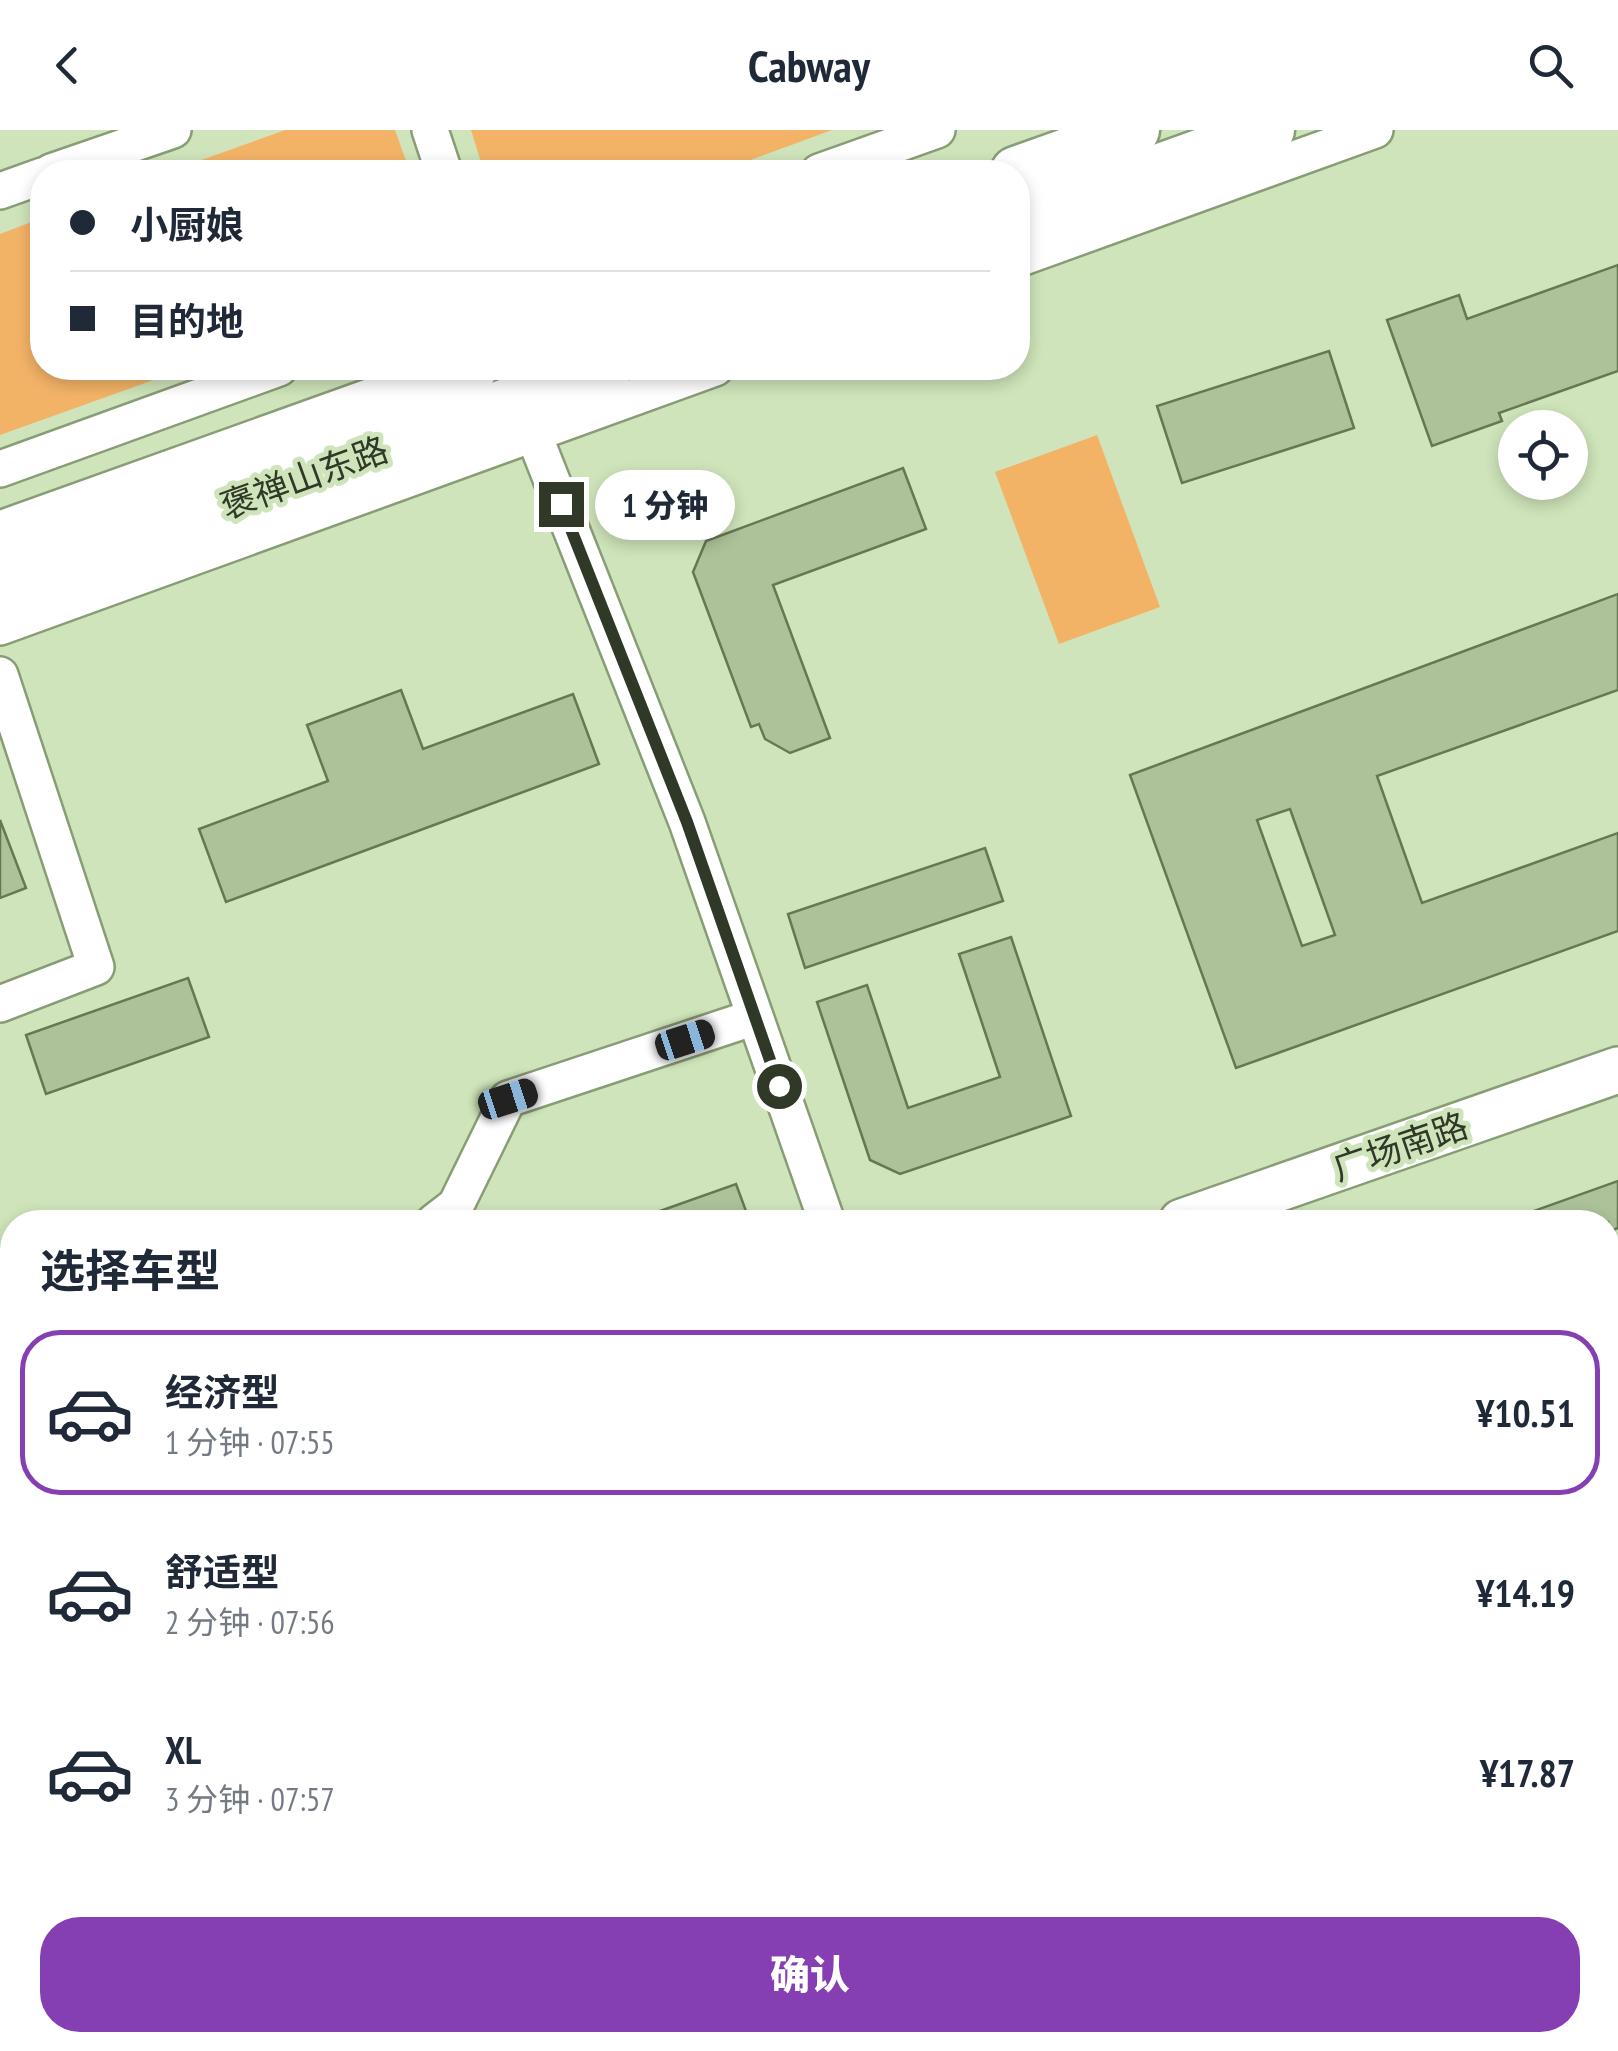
<!DOCTYPE html>
<html lang="zh">
<meta charset="utf-8">
<style>
body{margin:0;font-family:"PT Sans Narrow","Noto Sans SC",sans-serif;background:#f6f6f7;color:#1f2937;height:100vh;display:flex;flex-direction:column;font-size:38px;white-space:nowrap}
*{box-sizing:border-box;margin:0}
p{font-size:32px;color:#747a83}
.icon{flex:none;width:55px;height:55px;fill:none;stroke:currentColor;stroke-width:2;stroke-linecap:round;stroke-linejoin:round}
.map{position:relative;flex:1;overflow:hidden}
.sheet{position:absolute;left:0px;top:1080px;width:1620px;height:842px;display:flex;flex-direction:column;background:#fff;border-radius:40px 40px 0 0;box-shadow:0 5px 15px #0003}
.sheet>*{flex:none}
.hud{position:absolute;left:30px;top:30px;width:1000px;height:220px;border-radius:40px;box-shadow:0 5px 15px #0003;display:grid;align-content:center;height:220px;padding:0 40px;background:#fff}
.buttons{position:absolute;left:1498px;top:280px;display:grid;gap:20px}
.buttons a{display:grid;place-items:center;width:90px;height:90px;border-radius:50%;background:#fff;box-shadow:0 5px 15px #0003;font-size:50px}
.end{position:absolute;width:45px;height:45px;margin:-22px;border:12px solid #303928;background:#fff;box-shadow:0 0 0 5px #fff}
.from{border-radius:50%}
.bubble{position:absolute;height:70px;border-radius:35px;background:#fff;box-shadow:0 5px 15px #0003;font-size:32px;font-weight:800;line-height:70px;text-align:center}
.car{position:absolute;width:30px;height:60px;margin:-30px -15px;border-radius:12px;box-shadow:0 0 8px 2px #0007;background:linear-gradient(#222 24%,#8ab4d8 0 40%,#222 0 76%,#8ab4d8 0 86%,#222 0)}
.hud b{display:flex;align-items:center;gap:35px;height:95px;font-size:38px}
.hud b+b{border-top:2px solid #e0e1e3}
.hud i{width:25px;height:25px;background:#1f2937}
ul{padding:0;list-style:none}
li{display:flex;align-items:center;gap:30px;height:165px;margin:0 20px 15px;padding:0 20px;border:5px solid transparent;border-radius:40px}
li div{flex:1}
li b{display:block;font-size:38px}
li em{font-style:normal;font-weight:800}
li.active{border-color:#863fb2}
li>.icon{width:90px;height:90px;stroke-width:1.5}
h2{padding:0 40px;font-size:45px;line-height:120px}
.button{display:flex;gap:20px;margin-top:auto;padding:20px 40px}
.button a{flex:1;height:115px;border-radius:40px;background:#863fb2;color:#fff;font-size:40px;font-weight:800;line-height:115px;text-align:center}
header{display:flex;justify-content:space-between;align-items:center;height:130px;padding:0 40px;background:#fff;font-size:45px;font-weight:800}
.map>svg:first-child{display:block}
.green{fill:#f3b367}
.building{fill:#adc299;stroke:#657853;stroke-width:2.5;fill-rule:evenodd}
.lines{fill:none;stroke-linecap:round;stroke-linejoin:round}
.service-casing{stroke:#889c75;stroke-width:22}
.minor-casing{stroke:#889c75;stroke-width:40}
.tertiary-casing{stroke:#889c75;stroke-width:50}
.secondary-casing{stroke:#889c75;stroke-width:55}
.service{stroke:#fff;stroke-width:18}
.minor{stroke:#fff;stroke-width:35}
.tertiary{stroke:#fff;stroke-width:45}
.secondary{stroke:#fff;stroke-width:50}
.route{stroke:#303928;stroke-width:12}
.labels{text-anchor:middle;dominant-baseline:central;stroke-width:10;stroke-linejoin:round;paint-order:stroke}
.street-label{font-size:35px;fill:#303928;stroke:#cfe4ba}
</style>
<header><svg class="icon" aria-label="back" viewBox="0 0 24 24"><path d="M15 5l-7 7 7 7"/></svg>Cabway<svg class="icon" aria-label="search" viewBox="0 0 24 24"><circle cx="10" cy="10" r="6"/><path d="M15 15l6 6"/></svg></header>
<div class="map">
<svg width="1618" height="1921" viewBox="0 0 1618 1921">
<rect width="100%" height="100%" fill="#cfe4ba"/>
<!-- green -->
<g class="green">
<path d="M285,0H395L410,42H168Z"/>
<path d="M471,0H832L718,42H484Z"/>
<path d="M42,88V238H187L0,305V104Z"/>
<path d="M1097,305L1160,477L1059,514L995,342Z"/>
</g>
<!-- building -->
<g class="building">
<path d="M1618,135V241L1499,283L1502,291L1432,316L1387,190L1459,165L1467,189Z"/>
<path d="M1329,221L1354,298L1182,353L1157,276Z"/>
<path d="M903,338L926,399L773,455L830,608L790,623L765,609L759,594L751,597L693,442L706,411Z"/>
<path d="M1618,464V560L1377,646L1422,773L1618,703V801L1236,938L1130,645ZM1290,679L1335,805L1302,816L1257,690Z"/>
<path d="M401,560L423,619L573,564L599,634L226,772L199,699L328,651L307,595Z"/>
<path d="M0,690L26,758L0,768Z"/>
<path d="M985,718L1003,771L805,838L788,784Z"/>
<path d="M1011,807L1071,986L900,1044L870,1030L817,872L867,855L908,978L1000,947L959,824Z"/>
<path d="M188,848L209,907L46,964L26,905Z"/>
<path d="M1618,1051V1098L1608,1102V1092H1503Z"/>
<path d="M736,1054L750,1092H629Z"/>
<path d="M1618,1262V1341L1608,1345V1266Z"/>
<path d="M12,1300V1410L0,1414V1305Z"/>
<path d="M1618,1493V1568L1608,1572V1497Z"/>
<path d="M12,1599V1668L0,1672V1604Z"/>
<path d="M1618,1691V1813L1608,1817V1695Z"/>
<path d="M0,1791L12,1836V1910H33L35,1916L19,1921H0Z"/>
<path d="M12,1835V1902L0,1906V1839Z"/>
<path d="M386,1910H396L400,1921H351Z"/>
<path d="M478,1910H639L608,1921H482Z"/>
<path d="M1027,1910H1374L1342,1921H996Z"/>
</g>
<g class="lines">
<!-- service casing -->
<g class="service-casing">
<g id="service">
<path d="M0,1717L12,1713"/>
<path d="M150,1921L175,1910"/>
</g>
</g>
<!-- minor casing -->
<g class="minor-casing">
<g id="minor">
<path d="M430,0L444,42"/>
<path d="M51,42L173,0"/>
<path d="M819,42L937,0"/>
<path d="M0,61L42,46"/>
<path d="M1018,129L1375,0"/>
<path d="M533,303L687,692L827,1092"/>
<path d="M0,339L279,238"/>
<path d="M0,497L715,238"/>
<path d="M0,545L96,837L0,874"/>
<path d="M434,1092L456,1075L508,969L755,887"/>
<path d="M1608,1163L1618,1166"/>
<path d="M1608,1417L1618,1410"/>
<path d="M1608,1857L1618,1853"/>
<path d="M438,1910L442,1921"/>
<path d="M1487,1910L1490,1921"/>
<path d="M1430,1921L1461,1910"/>
</g>
</g>
<!-- tertiary casing -->
<g class="tertiary-casing">
<g id="tertiary">
<path d="M1182,1092L1618,940"/>
<path d="M0,1505L12,1501"/>
<path d="M1608,1637L1618,1633"/>
<path d="M766,1921L799,1910"/>
</g>
</g>
<!-- secondary casing -->
<g class="secondary-casing">
<g id="secondary">
<path d="M1016,42L1134,0"/>
<path d="M1018,90L1269,0"/>
<path d="M0,407L472,238"/>
<path d="M0,456L607,238"/>
</g>
</g>
<!-- service -->
<use href="#service" class="service"/>
<!-- minor -->
<use href="#minor" class="minor"/>
<!-- tertiary -->
<use href="#tertiary" class="tertiary"/>
<!-- secondary -->
<use href="#secondary" class="secondary"/>
</g>
<g class="lines">
<!-- route -->
<path class="route" d="M561,374L687,692L779,956"/>
</g>
<g class="labels">
<!-- street labels -->
<g class="street-label">
<text transform="translate(304 347) rotate(-20)">褒禅山东路</text>
<text transform="translate(1400 1016) rotate(-19)">广场南路</text>
</g>
</g>
</svg>
<div class="buttons">
<a><svg class="icon" aria-label="locate" viewBox="0 0 24 24"><circle cx="12" cy="12" r="6"/><path d="M12 2v4M12 18v4M2 12h4M18 12h4"/></svg></a>
</div>
<i class="end from" style="left:779px;top:956px"></i>
<i class="end" style="left:561px;top:374px"></i>
<div class="bubble" style="left:595px;top:340px;width:140px">1 分钟</div>
<i class="car" style="left:685px;top:910px;rotate:72deg"></i>
<i class="car" style="left:508px;top:969px;rotate:72deg"></i>
<div class="hud">
<b><i class="from"></i>小厨娘</b>
<b><i></i>目的地</b>
</div>
<section class="sheet">
<h2>选择车型</h2>
<ul>
<li class="active"><svg class="icon" aria-label="car" viewBox="0 0 24 24"><path d="M5 17H2v-5l4-1 3-4h7l3 4 3 1v5h-3M9 17h6M6 11h13"/><circle cx="7" cy="17" r="2"/><circle cx="17" cy="17" r="2"/></svg><div><b>经济型</b><p>1 分钟 · 07:55</p></div><em>¥10.51</em></li>
<li><svg class="icon" aria-label="car" viewBox="0 0 24 24"><path d="M5 17H2v-5l4-1 3-4h7l3 4 3 1v5h-3M9 17h6M6 11h13"/><circle cx="7" cy="17" r="2"/><circle cx="17" cy="17" r="2"/></svg><div><b>舒适型</b><p>2 分钟 · 07:56</p></div><em>¥14.19</em></li>
<li><svg class="icon" aria-label="car" viewBox="0 0 24 24"><path d="M5 17H2v-5l4-1 3-4h7l3 4 3 1v5h-3M9 17h6M6 11h13"/><circle cx="7" cy="17" r="2"/><circle cx="17" cy="17" r="2"/></svg><div><b>XL</b><p>3 分钟 · 07:57</p></div><em>¥17.87</em></li>
</ul>
<div class="button"><a>确认</a></div>
</section>
</div>
